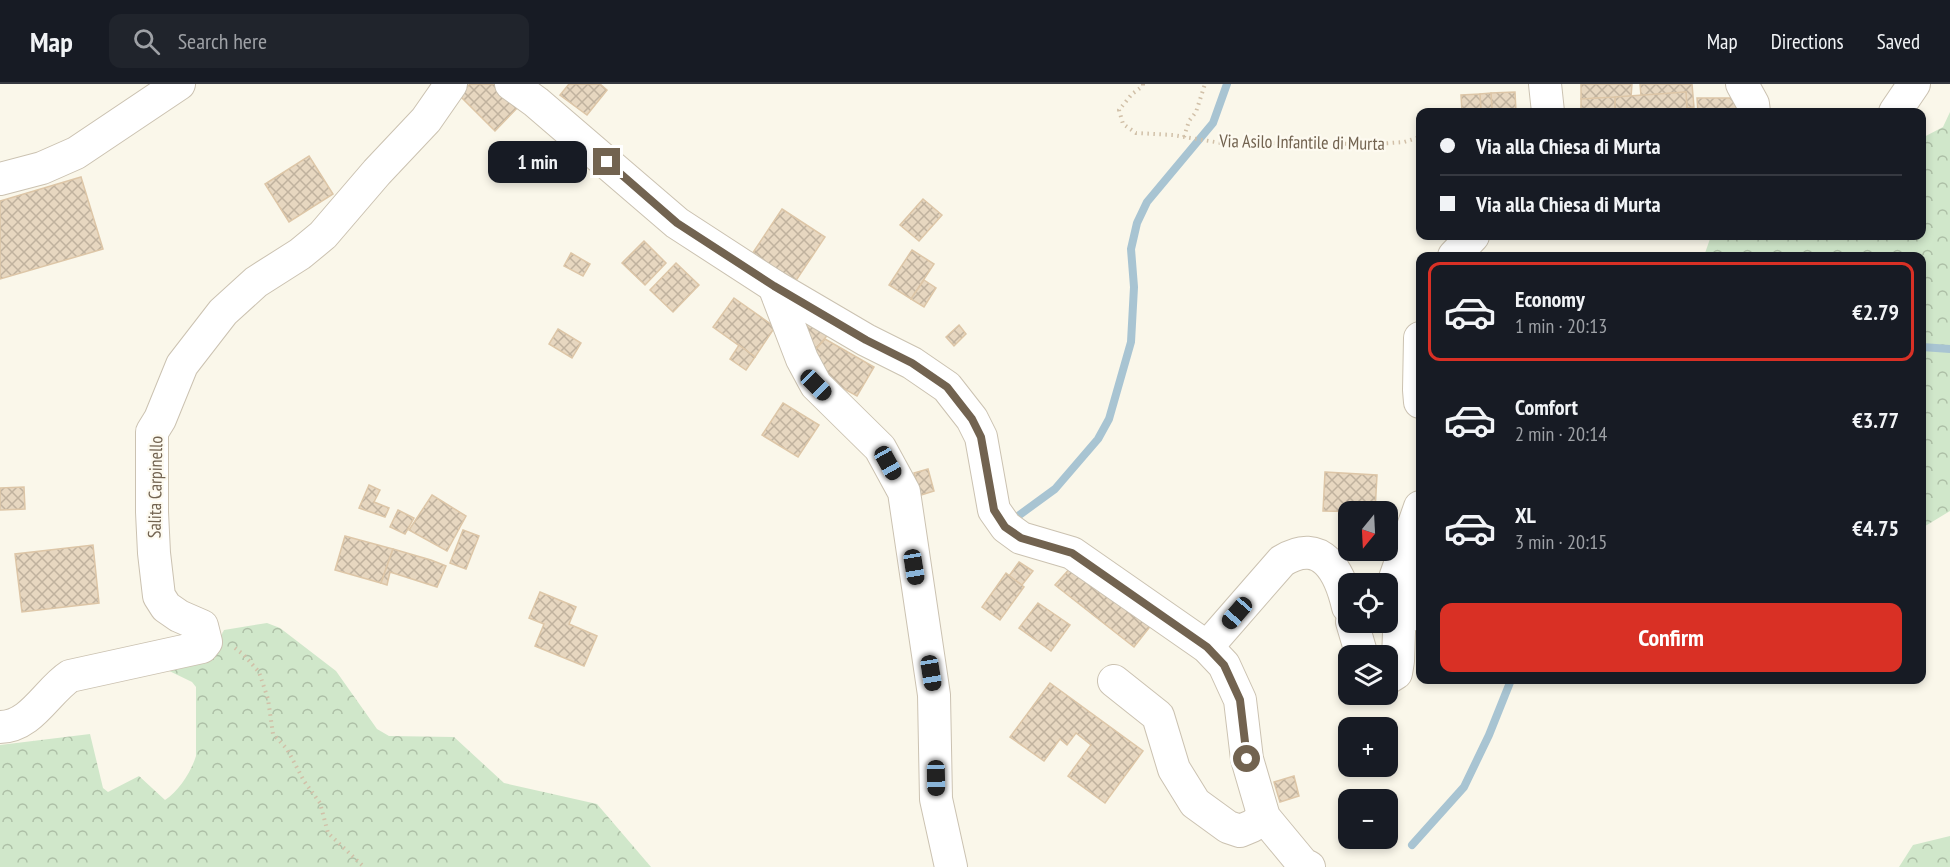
<!DOCTYPE html>
<meta charset="utf-8">
<style>
body{margin:0;font-family:"PT Sans Narrow",sans-serif;background:#20242c;color:#f1f3f6;height:100vh;display:flex;flex-direction:column;font-size:22px;white-space:nowrap}
*{box-sizing:border-box;margin:0}
p{font-size:20px;color:#9ea1a6}
.icon{flex:none;width:33px;height:33px;fill:none;stroke:currentColor;stroke-width:2;stroke-linecap:round;stroke-linejoin:round}
.map{position:relative;flex:1;overflow:hidden}
.panel{position:absolute;left:1416px;top:168px;width:510px;height:432px;display:flex;flex-direction:column;background:#171b24;border-radius:12px;box-shadow:0 3px 9px #0003}
.panel>*{flex:none}
.banner{position:absolute;left:1416px;top:24px;width:510px;height:132px;border-radius:12px;box-shadow:0 3px 9px #0003;display:grid;align-content:center;height:132px;padding:0 24px;background:#171b24}
.needle{width:39px;rotate:198deg}
.controls{position:absolute;left:1338px;top:417px;display:grid;gap:12px}
.controls a{display:grid;place-items:center;width:60px;height:60px;border-radius:12px;background:#171b24;box-shadow:0 3px 9px #0003;font-size:30px}
.end{position:absolute;width:27px;height:27px;margin:-14px;border:8px solid #726350;background:#fff;box-shadow:0 0 0 3px #fff}
.from{border-radius:50%}
.bubble{position:absolute;height:42px;border-radius:12px;background:#171b24;box-shadow:0 3px 9px #0003;font-size:20px;font-weight:800;line-height:42px;text-align:center}
.car{position:absolute;width:18px;height:36px;margin:-18px -9px;border-radius:8px;box-shadow:0 0 4px 2px #0007;background:linear-gradient(#222 24%,#8ab4d8 0 40%,#222 0 76%,#8ab4d8 0 86%,#222 0)}
.banner b{display:flex;align-items:center;gap:21px;height:57px;font-size:22px}
.banner b+b{border-top:2px solid #363941}
.banner i{width:15px;height:15px;background:#f1f3f6}
ul{padding:10px 0 0;list-style:none}
li{display:flex;align-items:center;gap:18px;height:99px;margin:0 12px 9px;padding:0 12px;border:3px solid transparent;border-radius:12px}
li div{flex:1}
li b{display:block;font-size:22px}
li em{font-style:normal;font-weight:800}
li.active{border-color:#d93025}
li>.icon{width:54px;height:54px;stroke-width:1.5}
.cta{display:flex;gap:12px;margin-top:auto;padding:12px 24px}
.cta a{flex:1;height:69px;border-radius:12px;background:#d93025;color:#fff;font-size:24px;font-weight:800;line-height:69px;text-align:center}
header{display:flex;align-items:center;gap:36px;box-sizing:border-box;height:84px;padding:0 30px;background:#171b24;border-bottom:2px solid #363941}
header strong{font-size:28px}
nav{display:flex;gap:33px;margin-inline-start:auto;font-size:21px}
.search{width:420px;height:54px;background:#20242c;display:flex;align-items:center;gap:15px;box-sizing:border-box;padding:0 21px;border-radius:12px;color:#9ea1a6;font-size:22px}
.map>svg:first-child{display:block}
.forest{fill:url(#forest-crowns)}
.lines{fill:none;stroke-linecap:round;stroke-linejoin:round}
.stream{stroke:#a8c4d2;stroke-width:8}
.building{fill:url(#building-cross-hatch);stroke:#ddc6a7;stroke-width:1.5}
.minor-casing{stroke:#cbc2b1;stroke-width:34}
.path{stroke:#d1c0a8;stroke-width:4;stroke-dasharray:1.5 4.5;stroke-linecap:butt}
.minor{stroke:#fff;stroke-width:32}
.route{stroke:#726350;stroke-width:8}
.labels{text-anchor:middle;dominant-baseline:central;stroke-width:4.5;stroke-linejoin:round;paint-order:stroke}
.street-label{font-size:18px;fill:#726350;stroke:#fdfaf0}
</style>
<header>
<strong>Map</strong>
<div class="search"><svg class="icon" aria-label="search" viewBox="0 0 24 24"><circle cx="10" cy="10" r="6"/><path d="M15 15l6 6"/></svg>Search here</div>
<nav><a>Map</a><a>Directions</a><a>Saved</a></nav>
</header>
<div class="map">
<svg width="1950" height="783" viewBox="0 0 1950 783">
<defs>
<pattern id="forest-crowns" width="20" height="18" patternUnits="userSpaceOnUse" patternTransform="scale(1.5)"><rect width="20" height="18" fill="#d0e7ca"/><path d="M2 6a3 3 0 1 1 6 0M12 15a3 3 0 1 1 6 0" fill="none" stroke="#adbfa6"/></pattern>
<pattern id="building-cross-hatch" width="8" height="8" patternUnits="userSpaceOnUse" patternTransform="scale(1.5)"><rect width="8" height="8" fill="#e7d7c0"/><path d="M0 0l8 8M0 8l8-8" fill="none" stroke="#c0b29e"/></pattern>
</defs>
<rect width="100%" height="100%" fill="#faf7ea"/>
<!-- forest -->
<g class="forest">
<path d="M1950,28V427L1922,444V172H1704L1711,152H1922V54L1943,43Z"/>
<path d="M267,539L280,544L336,587L377,645L389,652L454,653L504,699L597,720L651,783H0V661L90,650L103,704L108,708L139,692L165,716C179,707 191,688 196,672V603L192,598L159,582L215,564L224,546Z"/>
<path d="M1950,752V783H1899L1913,761Z"/>
</g>
<g class="lines">
<!-- stream -->
<g class="stream">
<path d="M1922,263L1950,265"/>
<path d="M1018,432L1055,405L1098,355L1109,335L1131,258L1134,203L1131,165L1137,139L1147,118L1213,39L1227,0"/>
<path d="M1412,761L1464,703L1489,651L1511,596"/>
</g>
</g>
<!-- building -->
<g class="building">
<path d="M470,0H498L520,21L495,47L459,11Z"/>
<path d="M569,0H600L607,6L587,31L560,11Z"/>
<path d="M1581,0H1632L1631,13L1581,15Z"/>
<path d="M1640,0H1692L1694,23L1687,24L1686,8L1641,12Z"/>
<path d="M1515,8L1516,28H1492L1491,9Z"/>
<path d="M1686,8L1687,28H1615V13Z"/>
<path d="M1491,9L1492,28H1481L1480,10Z"/>
<path d="M1480,10L1481,28H1462L1461,11Z"/>
<path d="M1615,13V28H1581V15Z"/>
<path d="M1697,14H1736L1737,28H1698Z"/>
<path d="M309,72L333,110L289,138L265,100Z"/>
<path d="M81,93L103,165L0,195V117Z"/>
<path d="M923,115L942,131L919,157L900,141Z"/>
<path d="M782,125L825,153L795,198L752,170Z"/>
<path d="M644,157L666,179L645,201L622,179Z"/>
<path d="M912,166L934,180L911,215L889,201Z"/>
<path d="M571,169L590,180L583,192L564,182Z"/>
<path d="M676,179L699,201L673,228L650,206Z"/>
<path d="M924,196L936,204L924,223L911,215Z"/>
<path d="M734,214L775,243L755,273L713,243Z"/>
<path d="M803,231L831,247L815,266L809,269Z"/>
<path d="M959,241L966,250L954,262L946,253Z"/>
<path d="M558,245L581,259L572,274L549,260Z"/>
<path d="M825,255L874,283L857,312L841,303L833,308L815,266Z"/>
<path d="M739,261L755,273L746,286L730,275Z"/>
<path d="M783,319L819,341L798,373L762,351Z"/>
<path d="M928,385L934,407L921,411L914,389Z"/>
<path d="M1325,388L1377,391L1375,428L1323,427Z"/>
<path d="M369,401L380,406L374,418L389,424L385,433L359,424Z"/>
<path d="M24,403L25,425L0,426V404Z"/>
<path d="M432,411L466,432L447,467L409,446Z"/>
<path d="M398,426L414,434L405,450L390,443Z"/>
<path d="M463,446L479,452L466,485L450,479Z"/>
<path d="M345,452L393,465L381,499L335,486Z"/>
<path d="M93,461L99,519L22,528L15,470Z"/>
<path d="M393,465L431,476L446,482L437,503L390,488L387,501L381,499Z"/>
<path d="M1019,478L1033,487L1022,501L1009,492Z"/>
<path d="M1073,481L1156,535L1134,563L1055,501Z"/>
<path d="M1006,489L1024,503L1000,536L982,523Z"/>
<path d="M540,508L576,523L569,540L597,552L584,582L535,562L544,540L529,534Z"/>
<path d="M1038,519L1070,541L1051,567L1019,544Z"/>
<path d="M1050,599L1143,667L1105,719L1068,692L1091,661L1076,649L1067,661L1060,655L1044,677L1010,653Z"/>
<path d="M1294,692L1299,712L1280,718L1274,698Z"/>
</g>
<g class="lines">
<!-- minor casing -->
<g class="minor-casing">
<g id="minor">
<path d="M511,0L536,18L677,139L774,202L866,256L912,279L947,303L972,335L981,353L994,426L1006,443L1021,454L1072,469L1207,563L1224,581L1240,616L1247,675L1264,733L1303,780L1309,783"/>
<path d="M1545,0L1548,28"/>
<path d="M1742,0L1753,20L1754,28"/>
<path d="M1895,28L1914,0"/>
<path d="M0,95L42,84L76,69L179,0"/>
<path d="M1454,172L1473,152"/>
<path d="M774,202L802,275L816,301L880,364L904,408L934,611L936,715L951,783"/>
<path d="M1420,254L1419,306L1420,318"/>
<path d="M1410,467L1420,531"/>
<path d="M1352,538L1362,572"/>
<path d="M1207,563L1282,477C1322,452 1340,488 1348,523"/>
<path d="M1388,594L1396,589L1398,577L1399,548L1393,500L1420,423"/>
<path d="M1114,597L1158,632L1174,685L1195,719L1228,743L1240,747L1252,742L1264,733"/>
<path d="M0,643C31,643 47,607 70,592L202,563L206,558L202,542L179,532L166,523L159,512L154,469L152,428V348L160,335L182,281L223,228L256,198L300,170L323,151L377,88L426,36L451,0"/>
</g>
</g>
<!-- path -->
<g class="path">
<path d="M1143,0V2L1132,10L1119,26L1123,40L1136,49L1173,51L1221,59L1377,60L1404,58L1420,53"/>
<path d="M1184,53L1189,37L1196,28L1205,0"/>
<path d="M235,564L244,571L259,588L268,615L273,650L287,665L304,697L320,719L328,749L364,783"/>
</g>
<!-- minor -->
<use href="#minor" class="minor"/>
</g>
<g class="lines">
<!-- route -->
<path class="route" d="M607,78L677,139L774,202L866,256L912,279L947,303L972,335L981,353L994,426L1005,443L1021,454L1072,469L1207,563L1224,581L1240,616L1247,675"/>
</g>
<g class="labels">
<!-- street labels -->
<g class="street-label">
<text transform="translate(1302 58) rotate(1)">Via Asilo Infantile di Murta</text>
<text transform="translate(155 403) rotate(-89)">Salita Carpinello</text>
</g>
</g>
</svg>
<div class="controls">
<a><svg class="needle" viewBox="-14 -14 28 28"><path d="M0-13l5 13h-10z" fill="#e53935"/><path d="M0 13l5-13h-10z" fill="#9ea1a6"/></svg></a>
<a><svg class="icon" aria-label="locate" viewBox="0 0 24 24"><circle cx="12" cy="12" r="6"/><path d="M12 2v4M12 18v4M2 12h4M18 12h4"/></svg></a>
<a><svg class="icon" aria-label="layers" viewBox="0 0 24 24"><path d="M12 4l9 5-9 5-9-5zM3 14l9 5 9-5"/></svg></a>
<a>+</a>
<a>−</a>
</div>
<i class="end from" style="left:1247px;top:675px"></i>
<i class="end" style="left:607px;top:78px"></i>
<div class="bubble" style="left:488px;top:57px;width:99px">1 min</div>
<i class="car" style="left:816px;top:301px;rotate:135deg"></i>
<i class="car" style="left:888px;top:379px;rotate:151deg"></i>
<i class="car" style="left:914px;top:483px;rotate:171deg"></i>
<i class="car" style="left:1237px;top:529px;rotate:221deg"></i>
<i class="car" style="left:931px;top:589px;rotate:171deg"></i>
<i class="car" style="left:936px;top:694px;rotate:179deg"></i>
<div class="banner">
<b><i class="from"></i>Via alla Chiesa di Murta</b>
<b><i></i>Via alla Chiesa di Murta</b>
</div>
<section class="panel">
<ul>
<li class="active"><svg class="icon" aria-label="car" viewBox="0 0 24 24"><path d="M5 17H2v-5l4-1 3-4h7l3 4 3 1v5h-3M9 17h6M6 11h13"/><circle cx="7" cy="17" r="2"/><circle cx="17" cy="17" r="2"/></svg><div><b>Economy</b><p>1 min · 20:13</p></div><em>€2.79</em></li>
<li><svg class="icon" aria-label="car" viewBox="0 0 24 24"><path d="M5 17H2v-5l4-1 3-4h7l3 4 3 1v5h-3M9 17h6M6 11h13"/><circle cx="7" cy="17" r="2"/><circle cx="17" cy="17" r="2"/></svg><div><b>Comfort</b><p>2 min · 20:14</p></div><em>€3.77</em></li>
<li><svg class="icon" aria-label="car" viewBox="0 0 24 24"><path d="M5 17H2v-5l4-1 3-4h7l3 4 3 1v5h-3M9 17h6M6 11h13"/><circle cx="7" cy="17" r="2"/><circle cx="17" cy="17" r="2"/></svg><div><b>XL</b><p>3 min · 20:15</p></div><em>€4.75</em></li>
</ul>
<div class="cta"><a>Confirm</a></div>
</section>
</div>
